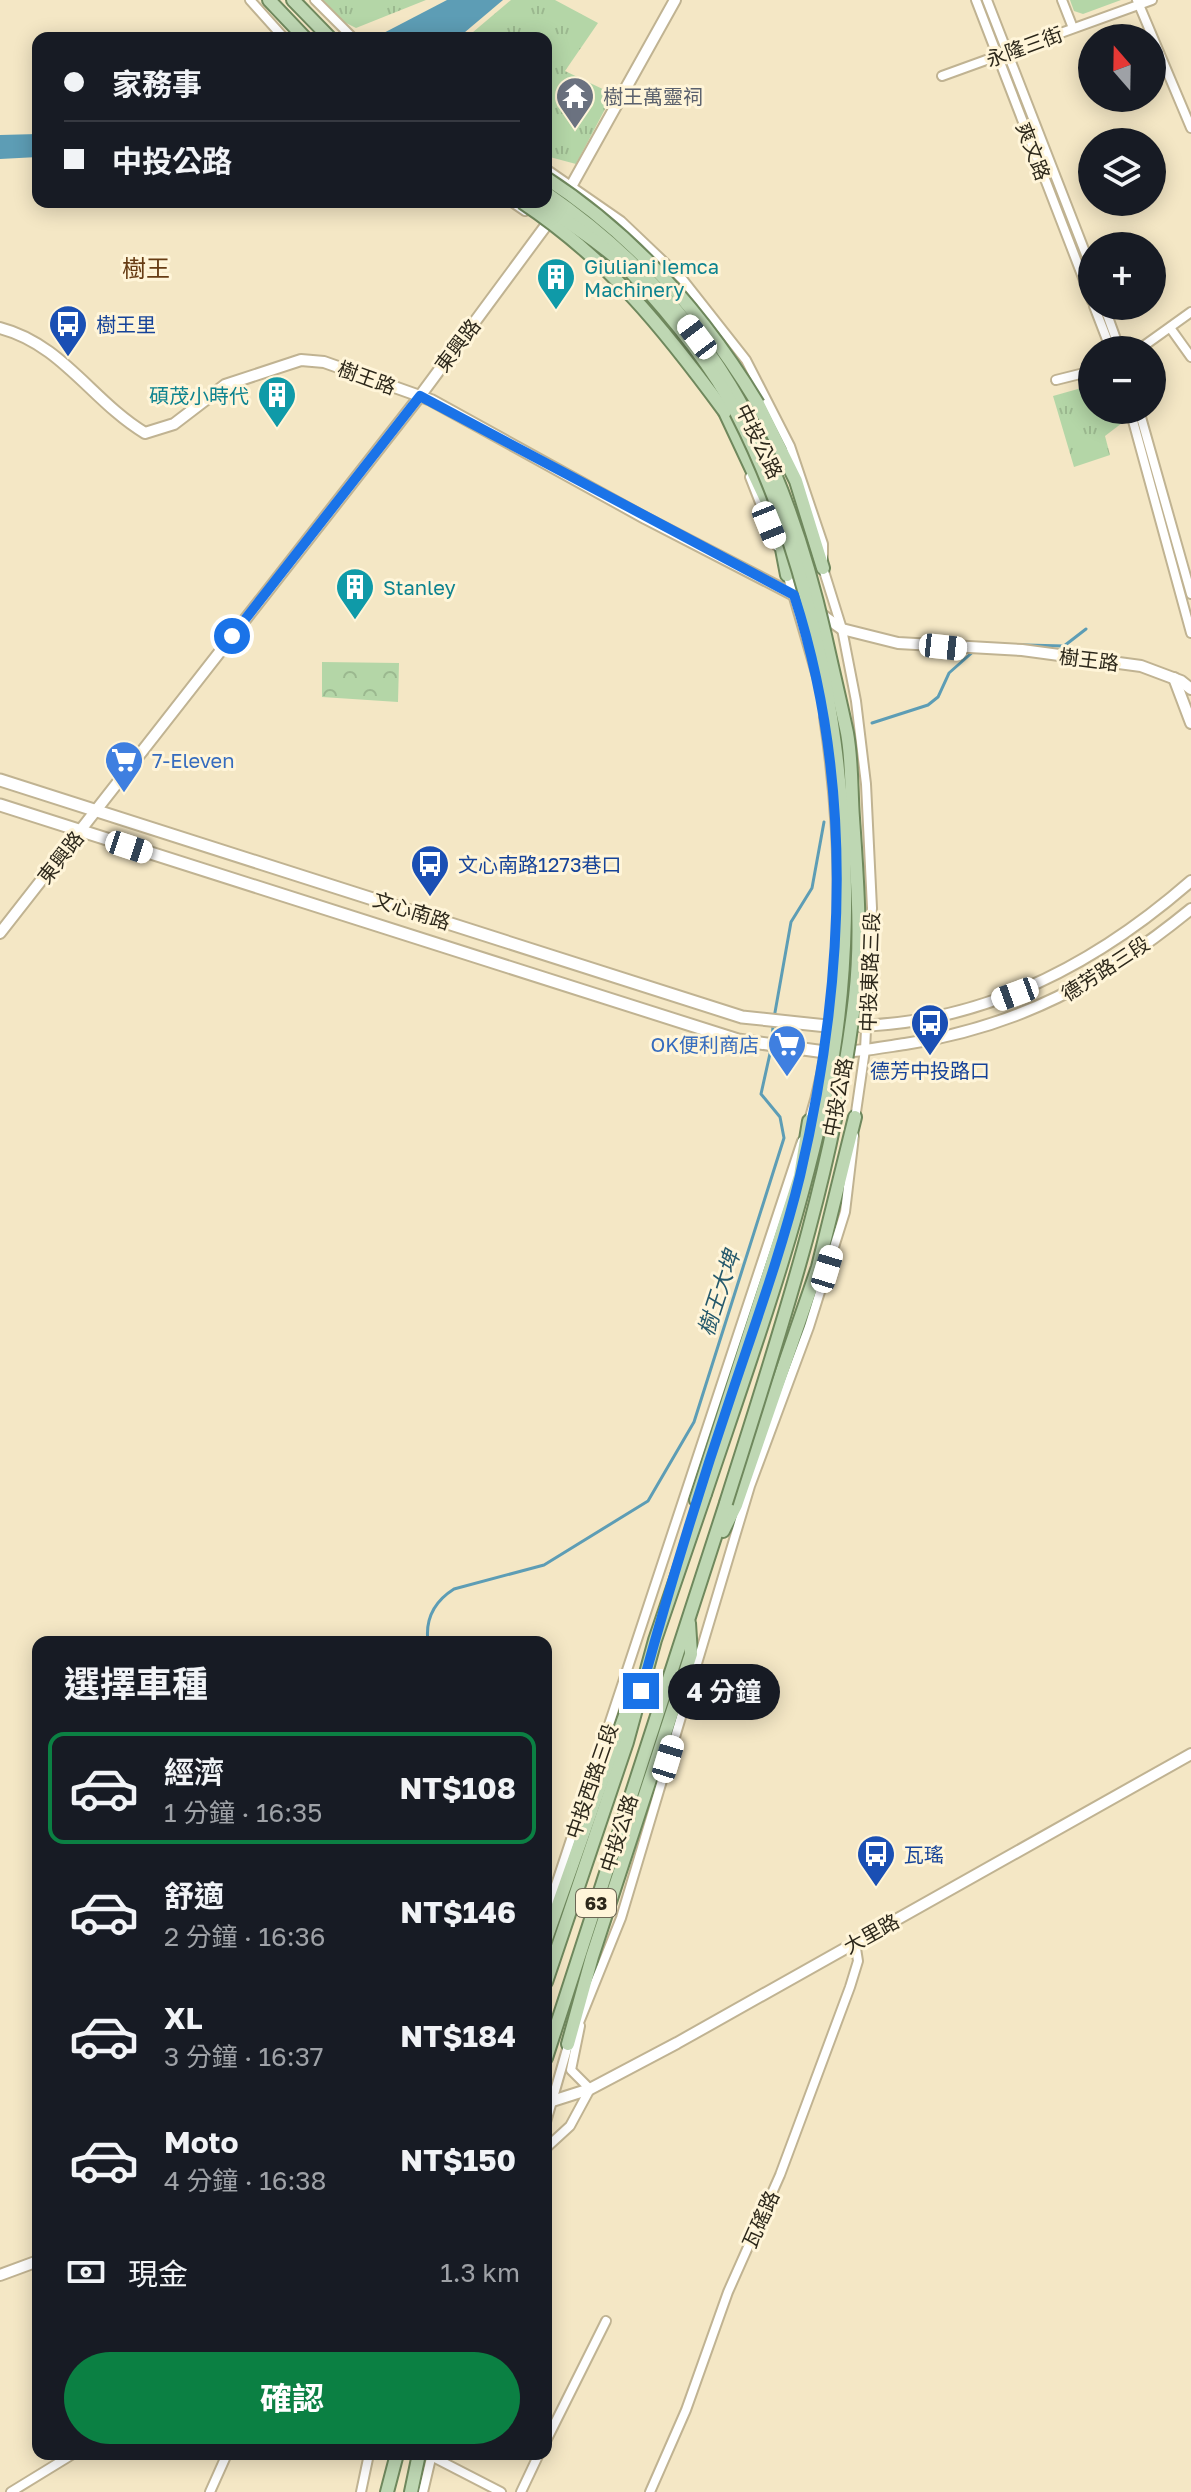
<!DOCTYPE html>
<html lang="zh-TW">
<meta charset="utf-8">
<style>
body{margin:0;font-family:"Golos Text","Noto Sans TC",sans-serif;background:#20242c;color:#f1f3f6;height:100vh;display:flex;flex-direction:column;font-size:30px;white-space:nowrap}
*{box-sizing:border-box;margin:0}
p{font-size:26px;color:#9ea1a6}
.icon{flex:none;width:44px;height:44px;fill:none;stroke:currentColor;stroke-width:2;stroke-linecap:round;stroke-linejoin:round}
.map{position:relative;flex:1;overflow:hidden}
.sheet{position:absolute;left:32px;top:1636px;width:520px;height:824px;display:flex;flex-direction:column;background:#171b24;border-radius:16px;box-shadow:0 4px 20px #0003}
.sheet>*{flex:none}
.banner{position:absolute;left:32px;top:32px;width:520px;height:176px;border-radius:16px;box-shadow:0 4px 20px #0003;display:grid;align-content:center;height:176px;padding:0 32px;background:#171b24}
.needle{width:52px;rotate:340deg}
.tools{position:absolute;left:1078px;top:24px;display:grid;gap:16px}
.tools a{display:grid;place-items:center;width:88px;height:88px;border-radius:50%;background:#171b24;box-shadow:0 4px 20px #0003;font-size:40px}
.end{position:absolute;width:36px;height:36px;margin:-18px;border:10px solid #1a73e8;background:#fff;box-shadow:0 0 0 4px #fff}
.from{border-radius:50%}
.bubble{position:absolute;height:56px;border-radius:28px;background:#171b24;box-shadow:0 4px 20px #0003;font-size:26px;font-weight:700;line-height:56px;text-align:center}
.car{position:absolute;width:24px;height:48px;margin:-24px -12px;border-radius:10px;box-shadow:0 0 6px 2px #0007;background:linear-gradient(#fff 24%,#345 0 40%,#fff 0 76%,#345 0 86%,#fff 0)}
.banner b{display:flex;align-items:center;gap:28px;height:76px;font-size:30px}
.banner b+b{border-top:2px solid #363941}
.banner i{width:20px;height:20px;background:#f1f3f6}
ul{padding:0;list-style:none}
li{display:flex;align-items:center;gap:24px;height:112px;margin:0 16px 12px;padding:0 16px;border:4px solid transparent;border-radius:16px}
li div{flex:1}
li b{display:block;font-size:30px}
li em{font-style:normal;font-weight:700}
li.active{border-color:#0b8043}
li>.icon{width:72px;height:72px;stroke-width:1.5}
h2{padding:0 32px;font-size:36px;line-height:96px}
.pay{display:flex;align-items:center;gap:20px;height:88px;padding:0 32px;font-size:30px}
.pay p{margin-inline-start:auto}
.action{display:flex;gap:16px;margin-top:auto;padding:16px 32px}
.action a{flex:1;height:92px;border-radius:48px;background:#0b8043;color:#fff;font-size:32px;font-weight:700;line-height:92px;text-align:center}
.map>svg:first-child{display:block}
.forest{fill:url(#forest-crowns)}
.park{fill:url(#park-tufts)}
.water{fill:#5d9db5}
.lines{fill:none;stroke-linecap:round;stroke-linejoin:round}
.stream{stroke:#5d9db5;stroke-width:3}
.minor-casing{stroke:#c0b392;stroke-width:12}
.tertiary-casing{stroke:#c0b392;stroke-width:14}
.secondary-casing{stroke:#c0b392;stroke-width:15}
.primary-casing{stroke:#6f885d;stroke-width:16}
.minor{stroke:#fff;stroke-width:8}
.tertiary{stroke:#fff;stroke-width:10}
.secondary{stroke:#fff;stroke-width:11}
.primary{stroke:#bed7b3;stroke-width:12}
.primary-bridge-casing{stroke:#6f885d;stroke-width:16;stroke-linecap:butt}
.primary-bridge{stroke:#bed7b3;stroke-width:12}
.route{stroke:#1a73e8;stroke-width:10}
.labels{text-anchor:middle;dominant-baseline:central;stroke-width:6;stroke-linejoin:round;paint-order:stroke}
.shield{fill:#fff5d9;stroke:#6c6654;stroke-width:2}
.shield-label{font-size:18px;font-weight:bold;fill:#2d281b}
.street-label{font-size:20px;fill:#2d281b;stroke:#fff5d9}
.worship-label{font-size:20px;fill:#5b616d;stroke:#fff5d9;text-anchor:start}
.culture-label{font-size:20px;fill:#0d838f;stroke:#fff5d9;text-anchor:start}
.transit-label{font-size:20px;fill:#164399;stroke:#fff5d9;text-anchor:start}
.shop-label{font-size:20px;fill:#366cbe;stroke:#fff5d9;text-anchor:start}
.water-label{font-size:22px;font-style:italic;fill:#25596c;stroke:#fff5d9}
.quarter-label{font-size:24px;fill:#673c14;stroke:#fff5d9}
</style>
<div class="map">
<svg width="1191" height="2492" viewBox="0 0 1191 2492">
<defs>
<pattern id="forest-crowns" width="20" height="18" patternUnits="userSpaceOnUse" patternTransform="scale(2)"><rect width="20" height="18" fill="#b4d6a7"/><path d="M2 6a3 3 0 1 1 6 0M12 15a3 3 0 1 1 6 0" fill="none" stroke="#9bb88f"/></pattern>
<pattern id="park-tufts" width="24" height="20" patternUnits="userSpaceOnUse" patternTransform="scale(2)"><rect width="24" height="20" fill="#b4d6a7"/><path d="M3 7l-1-3M5 7V3M7 7l1-3M15 17l-1-3M17 17v-4M19 17l1-3" fill="none" stroke="#9bb88f"/></pattern>
</defs>
<rect width="100%" height="100%" fill="#f4e7c5"/>
<!-- forest -->
<path class="forest" d="M322,662L399,663L398,702L322,697Z"/>
<!-- park -->
<g class="park">
<path d="M323,0H426L356,28L344,22Z"/>
<path d="M511,0H555L598,23L565,71L613,94L576,164L546,156V38H466Z"/>
<path d="M1070,0H1121L1083,14L1074,11Z"/>
<path d="M1092,385V410H1123L1126,420L1105,436L1110,455L1074,467L1053,396Z"/>
</g>
<!-- water -->
<g class="water">
<path d="M447,0H503L458,38H374Z"/>
<path d="M38,134V157L0,159V135Z"/>
</g>
<g class="lines">
<!-- stream -->
<g class="stream">
<path d="M988,644L1064,646L1086,629"/>
<path d="M872,723L928,705L938,697L949,673L975,650"/>
<path d="M774,1018L791,922L812,888L824,822"/>
<path d="M772,1042L773,1025"/>
<path d="M428,1642C425,1619 435,1601 454,1589L544,1565L648,1501L694,1422L784,1138L780,1117L761,1094L771,1049"/>
</g>
<!-- minor casing -->
<g class="minor-casing">
<g id="minor">
<path d="M250,0L284,38"/>
<path d="M315,0L353,38"/>
<path d="M976,0L1092,301"/>
<path d="M987,0L1092,270"/>
<path d="M1062,0L1073,28"/>
<path d="M1137,0L1191,128"/>
<path d="M942,76L1152,0"/>
<path d="M546,169L621,221L683,280L746,360L790,446L823,544V568L842,629L856,701L866,784L872,908L865,1050L855,1119"/>
<path d="M512,202L525,211"/>
<path d="M1094,306L1111,350"/>
<path d="M1104,306L1120,350"/>
<path d="M1171,329L1191,357"/>
<path d="M1138,350L1191,312"/>
<path d="M1056,380L1092,371"/>
<path d="M1130,410L1191,633"/>
<path d="M1139,410L1191,594"/>
<path d="M750,477L777,546"/>
<path d="M786,570L818,680"/>
<path d="M808,1124C847,1001 843,844 824,717"/>
<path d="M546,1915L802,1141"/>
<path d="M576,2030L621,1918L750,1486L809,1327L845,1212L854,1136"/>
<path d="M546,2122L569,2042"/>
<path d="M546,2148L570,2126L590,2089L571,2070L580,2026"/>
<path d="M546,2441L606,2321"/>
<path d="M431,2456L501,2492"/>
<path d="M11,2492L73,2454"/>
<path d="M210,2492L227,2454"/>
<path d="M361,2492L369,2454"/>
<path d="M423,2492L432,2454"/>
<path d="M521,2492L539,2454"/>
<path d="M650,2492L686,2410L728,2292L780,2175L850,1987L858,1961L855,1942"/>
</g>
</g>
<!-- tertiary casing -->
<g class="tertiary-casing">
<g id="tertiary">
<path d="M564,199L675,0"/>
<path d="M0,328C62,344 92,401 145,433L174,424L225,385L301,360L324,362L431,400L645,518L794,595L842,629L898,643L1022,650L1141,666L1181,681L1191,689"/>
<path d="M1174,678L1191,723"/>
<path d="M0,933L420,396L553,216"/>
<path d="M831,1026C970,1030 1088,971 1191,881"/>
<path d="M825,1052C852,1053 878,1048 905,1044C1018,1027 1103,981 1191,909"/>
<path d="M546,2103L590,2089L677,2043L1191,1754"/>
<path d="M0,2275L38,2261"/>
</g>
</g>
<!-- secondary casing -->
<g class="secondary-casing">
<g id="secondary">
<path d="M0,780L742,1017L827,1026"/>
<path d="M0,805L738,1040L825,1052"/>
</g>
</g>
<!-- primary casing -->
<g class="primary-casing">
<g id="primary">
<path d="M269,0L305,38"/>
<path d="M293,0L330,38"/>
<path d="M758,404L796,481L823,568"/>
<path d="M725,412L777,523L787,575"/>
<path d="M696,1500L800,1176L809,1121"/>
<path d="M723,1531L736,1505L818,1267L855,1117"/>
<path d="M546,1939L635,1687"/>
<path d="M546,1982L627,1742L655,1640L705,1494"/>
<path d="M568,2044L592,1957L691,1654L689,1623"/>
<path d="M546,2058L726,1503"/>
<path d="M387,2492L397,2454"/>
<path d="M411,2492L419,2454"/>
</g>
</g>
<!-- minor -->
<use href="#minor" class="minor"/>
<!-- tertiary -->
<use href="#tertiary" class="tertiary"/>
<!-- secondary -->
<use href="#secondary" class="secondary"/>
<!-- primary -->
<use href="#primary" class="primary"/>
<!-- primary-bridge casing -->
<g class="primary-bridge-casing">
<g id="primary-bridge">
<path d="M546,178C635,236 703,313 758,404"/>
<path d="M546,193C708,305 782,446 825,635C832,667 840,700 847,733C852,760 851,790 853,818C857,877 862,938 855,997C835,1170 778,1338 726,1503"/>
<path d="M522,202C609,260 664,329 725,412"/>
<path d="M540,202C569,224 605,245 630,271C668,312 710,362 736,412C835,605 870,876 827,1088C799,1226 750,1360 705,1494"/>
</g>
</g>
<!-- primary-bridge -->
<use href="#primary-bridge" class="primary-bridge"/>
</g>
<g class="lines">
<!-- route -->
<path class="route" d="M232,636L420,396L794,595C855,784 845,984 800,1176C782,1250 755,1324 731,1396C698,1493 668,1592 641,1691"/>
</g>
<!-- icons -->
<defs>
<g id="temple-pin" transform="scale(2)"><path d="M0 17L-7.5 6A9.5 9.5 0 1 1 7.5 6Z" fill="#6b7280" stroke="#fff5d9"/><path d="M0-6L5-2H3V0L6.5 2.5H4V6H1.5V3h-3V6H-4V2.5H-6.5L-3 0V-2H-5Z" fill="#fff"/></g>
<g id="building-pin" transform="scale(2)"><path d="M0 17L-7.5 6A9.5 9.5 0 1 1 7.5 6Z" fill="#0f9aa8" stroke="#fff5d9"/><path d="M-4-6H4V6H1V3H-1V6H-4ZM-2.5-4.3h1.7v1.8h-1.7ZM.8-4.3h1.7v1.8H.8ZM-2.5-1h1.7V.8h-1.7ZM.8-1h1.7V.8H.8Z" fill="#fff"/></g>
<g id="bus-pin" transform="scale(2)"><path d="M0 17L-7.5 6A9.5 9.5 0 1 1 7.5 6Z" fill="#1a4fb4" stroke="#fff5d9"/><path d="M-5-6H5V4H4V6H2V4H-2V6H-4V4H-5ZM-3.5-4V0h7V-4ZM-3.5 1.2v1.5H-2V1.2ZM2 1.2v1.5H3.5V1.2Z" fill="#fff"/></g>
<g id="supermarket-pin" transform="scale(2)"><path d="M0 17L-7.5 6A9.5 9.5 0 1 1 7.5 6Z" fill="#3f7fe0" stroke="#fff5d9"/><path d="M-6-5.5h2.5l.6 2H6L4.5 2H-2.5L-4.4-4H-6ZM-1.5 3.2a1.3 1.3 0 1 0 .1 0ZM3 3.2a1.3 1.3 0 1 0 .1 0Z" fill="#fff"/></g>
</defs>
<g fill-rule="evenodd">
<use href="#temple-pin" x="575" y="96"/>
<use href="#building-pin" x="556" y="277"/>
<use href="#bus-pin" x="68" y="324"/>
<use href="#building-pin" x="277" y="395"/>
<use href="#building-pin" x="355" y="587"/>
<use href="#supermarket-pin" x="124" y="760"/>
<use href="#bus-pin" x="430" y="864"/>
<use href="#bus-pin" x="930" y="1023"/>
<use href="#supermarket-pin" x="787" y="1044"/>
<use href="#bus-pin" x="876" y="1854"/>
</g>
<g class="labels">
<!-- shield labels -->
<rect class="shield" x="576" y="1889" width="40" height="28" rx="6"/>
<g class="shield-label">
<text x="596" y="1903">63</text>
</g>
<!-- street labels -->
<g class="street-label">
<text transform="translate(1024 46) rotate(-20)">永隆三街</text>
<text transform="translate(1034 151) rotate(69)">爽文路</text>
<text transform="translate(457 345) rotate(-53)">東興路</text>
<text transform="translate(367 377) rotate(20)">樹王路</text>
<text transform="translate(760 441) rotate(64)">中投公路</text>
<text transform="translate(1089 659) rotate(7)">樹王路</text>
<text transform="translate(60 857) rotate(-52)">東興路</text>
<text transform="translate(412 910) rotate(18)">文心南路</text>
<text transform="translate(1105 968) rotate(-33)">德芳路三段</text>
<text transform="translate(869 972) rotate(-88)">中投東路三段</text>
<text transform="translate(837 1097) rotate(-79)">中投公路</text>
<text transform="translate(591 1781) rotate(-71)">中投西路三段</text>
<text transform="translate(618 1833) rotate(-72)">中投公路</text>
<text transform="translate(871 1933) rotate(-29)">大里路</text>
<text transform="translate(760 2219) rotate(-66)">瓦磘路</text>
</g>
<!-- worship labels -->
<g class="worship-label">
<text x="603" y="96">樹王萬靈祠</text>
</g>
<!-- culture labels -->
<g class="culture-label">
<text x="584" y="266">Giuliani Iemca<tspan x="584" dy="23">Machinery</tspan></text>
<text x="249" y="395" text-anchor="end">碩茂小時代</text>
<text x="383" y="587">Stanley</text>
</g>
<!-- transit labels -->
<g class="transit-label">
<text x="96" y="324">樹王里</text>
<text x="458" y="864">文心南路1273巷口</text>
<text x="930" y="1070" text-anchor="middle">德芳中投路口</text>
<text x="904" y="1854">瓦瑤</text>
</g>
<!-- shop labels -->
<g class="shop-label">
<text x="152" y="760">7-Eleven</text>
<text x="759" y="1044" text-anchor="end">OK便利商店</text>
</g>
<!-- water labels -->
<g class="water-label">
<text transform="translate(718 1293) rotate(-72)">樹王大埤</text>
</g>
<!-- quarter labels -->
<g class="quarter-label">
<text x="146" y="267">樹王</text>
</g>
</g>
</svg>
<div class="tools">
<a><svg class="needle" viewBox="-14 -14 28 28"><path d="M0-13l5 13h-10z" fill="#e53935"/><path d="M0 13l5-13h-10z" fill="#9ea1a6"/></svg></a>
<a><svg class="icon" aria-label="layers" viewBox="0 0 24 24"><path d="M12 4l9 5-9 5-9-5zM3 14l9 5 9-5"/></svg></a>
<a>+</a>
<a>−</a>
</div>
<i class="end from" style="left:232px;top:636px"></i>
<i class="end" style="left:641px;top:1691px"></i>
<div class="bubble" style="left:668px;top:1664px;width:112px">4 分鐘</div>
<i class="car" style="left:697px;top:337px;rotate:323deg"></i>
<i class="car" style="left:769px;top:525px;rotate:158deg"></i>
<i class="car" style="left:943px;top:647px;rotate:96deg"></i>
<i class="car" style="left:129px;top:847px;rotate:108deg"></i>
<i class="car" style="left:1015px;top:994px;rotate:250deg"></i>
<i class="car" style="left:827px;top:1269px;rotate:17deg"></i>
<i class="car" style="left:668px;top:1759px;rotate:17deg"></i>
<div class="banner">
<b><i class="from"></i>家務事</b>
<b><i></i>中投公路</b>
</div>
<section class="sheet">
<h2>選擇車種</h2>
<ul>
<li class="active"><svg class="icon" aria-label="car" viewBox="0 0 24 24"><path d="M5 17H2v-5l4-1 3-4h7l3 4 3 1v5h-3M9 17h6M6 11h13"/><circle cx="7" cy="17" r="2"/><circle cx="17" cy="17" r="2"/></svg><div><b>經濟</b><p>1 分鐘 · 16:35</p></div><em>NT$108</em></li>
<li><svg class="icon" aria-label="car" viewBox="0 0 24 24"><path d="M5 17H2v-5l4-1 3-4h7l3 4 3 1v5h-3M9 17h6M6 11h13"/><circle cx="7" cy="17" r="2"/><circle cx="17" cy="17" r="2"/></svg><div><b>舒適</b><p>2 分鐘 · 16:36</p></div><em>NT$146</em></li>
<li><svg class="icon" aria-label="car" viewBox="0 0 24 24"><path d="M5 17H2v-5l4-1 3-4h7l3 4 3 1v5h-3M9 17h6M6 11h13"/><circle cx="7" cy="17" r="2"/><circle cx="17" cy="17" r="2"/></svg><div><b>XL</b><p>3 分鐘 · 16:37</p></div><em>NT$184</em></li>
<li><svg class="icon" aria-label="car" viewBox="0 0 24 24"><path d="M5 17H2v-5l4-1 3-4h7l3 4 3 1v5h-3M9 17h6M6 11h13"/><circle cx="7" cy="17" r="2"/><circle cx="17" cy="17" r="2"/></svg><div><b>Moto</b><p>4 分鐘 · 16:38</p></div><em>NT$150</em></li>
</ul>
<div class="pay"><svg class="icon" aria-label="cash" viewBox="0 0 24 24"><path d="M3 7h18v10H3z"/><circle cx="12" cy="12" r="2"/></svg>現金<p>1.3 km</p></div>
<div class="action"><a>確認</a></div>
</section>
</div>
